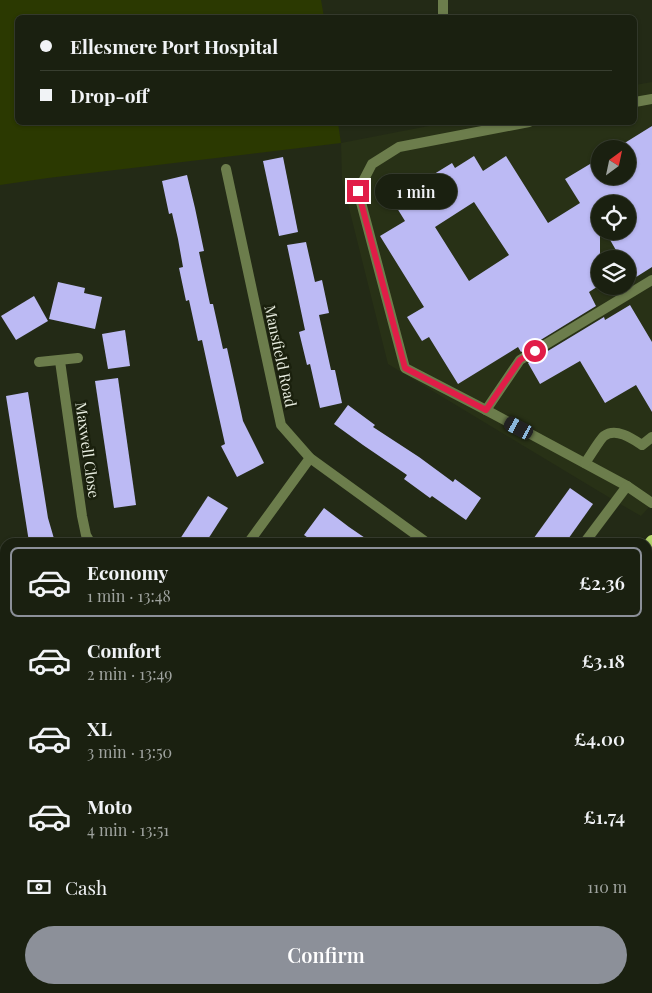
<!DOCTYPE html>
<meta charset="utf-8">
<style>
body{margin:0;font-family:"Playfair Display",serif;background:#232819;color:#f1f3f6;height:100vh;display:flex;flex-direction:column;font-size:19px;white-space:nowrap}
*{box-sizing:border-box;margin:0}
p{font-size:16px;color:#9fa39f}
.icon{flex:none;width:28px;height:28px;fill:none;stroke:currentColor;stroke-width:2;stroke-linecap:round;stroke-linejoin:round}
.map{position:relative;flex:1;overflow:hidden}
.details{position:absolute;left:0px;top:538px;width:652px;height:456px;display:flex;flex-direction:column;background:#1a2010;border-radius:15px 15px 0 0;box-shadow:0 1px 4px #0004,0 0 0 1px #383e30}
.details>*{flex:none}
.guide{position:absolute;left:15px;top:15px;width:622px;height:110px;border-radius:8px;box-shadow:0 1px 4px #0004,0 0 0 1px #383e30;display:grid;align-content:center;height:110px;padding:0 25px;background:#1a2010}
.needle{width:32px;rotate:33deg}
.buttons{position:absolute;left:591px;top:140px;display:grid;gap:10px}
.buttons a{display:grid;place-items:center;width:45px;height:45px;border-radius:50%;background:#1a2010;box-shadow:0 1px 4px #0004,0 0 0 1px #383e30;font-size:25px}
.end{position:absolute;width:22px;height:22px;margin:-11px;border:6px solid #e11d48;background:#fff;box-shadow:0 0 0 2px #fff}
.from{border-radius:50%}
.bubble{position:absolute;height:35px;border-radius:18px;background:#1a2010;box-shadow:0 1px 4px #0004,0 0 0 1px #383e30;font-size:16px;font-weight:600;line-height:35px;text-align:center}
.car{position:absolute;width:15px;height:30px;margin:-15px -8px;border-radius:6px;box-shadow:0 0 4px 1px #0007;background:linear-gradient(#222 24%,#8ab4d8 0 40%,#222 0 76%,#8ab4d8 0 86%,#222 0)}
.guide b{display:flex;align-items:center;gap:18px;height:48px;font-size:19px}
.guide b+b{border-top:1px solid #383e30}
.guide i{width:12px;height:12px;background:#f1f3f6}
ul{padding:9px 0 0;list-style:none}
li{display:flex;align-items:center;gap:15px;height:70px;margin:0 10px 8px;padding:0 15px;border:2px solid transparent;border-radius:8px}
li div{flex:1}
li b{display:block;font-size:19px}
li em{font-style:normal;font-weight:600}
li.on{border-color:#8c9099}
li>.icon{width:45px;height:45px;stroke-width:1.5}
.pay{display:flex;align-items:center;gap:12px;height:55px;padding:0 25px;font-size:19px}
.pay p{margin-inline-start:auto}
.cta{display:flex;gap:10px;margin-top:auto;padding:10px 25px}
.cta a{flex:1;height:58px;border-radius:30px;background:#8c9099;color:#fff;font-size:20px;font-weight:600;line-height:58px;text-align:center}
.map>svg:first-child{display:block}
.built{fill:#283116;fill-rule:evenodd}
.green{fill:#2b3901}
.building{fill:#bcbaf4;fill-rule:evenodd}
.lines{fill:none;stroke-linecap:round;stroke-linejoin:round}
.service{stroke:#6c7d4c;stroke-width:10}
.minor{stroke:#6c7d4c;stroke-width:10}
.tertiary{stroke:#6c7d4c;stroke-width:10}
.primary{stroke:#b2d36a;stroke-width:12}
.route{stroke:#e11d48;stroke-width:6}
.labels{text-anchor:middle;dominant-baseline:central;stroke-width:5;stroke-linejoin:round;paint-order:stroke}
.street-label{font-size:15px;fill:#e8ede0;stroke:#1a200d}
</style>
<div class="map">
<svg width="652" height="993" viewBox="0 0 652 993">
<rect width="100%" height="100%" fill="#232a16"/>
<!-- built -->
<g class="built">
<path d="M652,82V504L641,516L615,501L388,364L342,180L341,143L444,123L635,122V85ZM600,149H628V176H600ZM600,204H628V231H600ZM600,259H628V286H600Z"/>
<path d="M0,952L5,959V989H27L30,993H0Z"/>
</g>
<!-- green -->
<path class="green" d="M0,0H321L324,17L18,18V122L338,123L341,143L48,178L0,185Z"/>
<!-- building -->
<g class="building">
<path d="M652,126V267L633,279L628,270V259H621L605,231H628V204H600V285L589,292L596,306L521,352L518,347L458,384L429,337L422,341L407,317L424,307L380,236L405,221L392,200L452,163L455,168L474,156L483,171L506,156L548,223L580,203L565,179L600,158V176H628V149H615ZM474,202L509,255L469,281L435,227Z"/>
<path d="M283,157L298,232L279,236L263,161Z"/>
<path d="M187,175L195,208L204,251L199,252L210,304H213L223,349L227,348L243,421L264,463L237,477L221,446L225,444L212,386L202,340L198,341L189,300L186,301L179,268L183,267L178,239L172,213L169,214L162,181Z"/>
<path d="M306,242L315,282L322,280L329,313L319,315L331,370H335L342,403L320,408L310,364L307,365L299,332L305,330L287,245Z"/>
<path d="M58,282L85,288L84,293L102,297L95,329L49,319Z"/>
<path d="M34,296L48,321L16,340L1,316Z"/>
<path d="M630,305L652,342V412L636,385L605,403L580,361L540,384L528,363L604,317L605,320Z"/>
<path d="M125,330L130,366L108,369L102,334Z"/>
<path d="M118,378L136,505L114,508L95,381Z"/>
<path d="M28,392L48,518L55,542H29L6,396Z"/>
<path d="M348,405L375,425L373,427L419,457L453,482L455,479L481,498L466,520L432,496L430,498L404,479L407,475L363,445L334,424Z"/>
<path d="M570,488L593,504L566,542H531Z"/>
<path d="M208,496L228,508L210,536L205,542H178Z"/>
<path d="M324,508L349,527L371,542H314L304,535Z"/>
</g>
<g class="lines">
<!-- service -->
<g class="service">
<path d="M635,102L652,99"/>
<path d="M529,122L399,147L372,164L358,191L405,368L486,410L520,360L652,280"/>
<path d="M486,410L627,486"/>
<path d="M585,463C589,458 600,439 604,436C616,427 633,439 642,445L652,437"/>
<path d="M585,542L627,486L652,503"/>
</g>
<!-- minor -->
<g class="minor">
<path d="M443,0V18"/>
<path d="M226,169L281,425L310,458L426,542"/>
<path d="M60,361L82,516L86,535L90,542"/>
<path d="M39,362L78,358"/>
<path d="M249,542L310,458"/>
<path d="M648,685L652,687"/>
<path d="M0,831L5,828"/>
<path d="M648,964L652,966"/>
</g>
<!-- tertiary -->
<g class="tertiary">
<path d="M0,909L5,917"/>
<path d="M56,989L60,993"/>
</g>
<!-- primary -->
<g class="primary">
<path d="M648,546L652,541"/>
<path d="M313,993L316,989"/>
</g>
</g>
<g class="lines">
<!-- route -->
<path class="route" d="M358,191L405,368L486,410L520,360L535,351"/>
</g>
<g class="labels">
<!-- street labels -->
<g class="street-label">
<text transform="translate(281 356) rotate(78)">Mansfield Road</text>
<text transform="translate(88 450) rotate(82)">Maxwell Close</text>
</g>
</g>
</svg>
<div class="buttons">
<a><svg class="needle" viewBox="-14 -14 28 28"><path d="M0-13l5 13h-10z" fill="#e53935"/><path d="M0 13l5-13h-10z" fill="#9fa39f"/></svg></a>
<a><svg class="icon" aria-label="locate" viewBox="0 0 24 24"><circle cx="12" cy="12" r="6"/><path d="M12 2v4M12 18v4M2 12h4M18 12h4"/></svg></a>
<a><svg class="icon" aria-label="layers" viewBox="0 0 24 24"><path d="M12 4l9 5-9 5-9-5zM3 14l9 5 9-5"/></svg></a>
</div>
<i class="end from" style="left:535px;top:351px"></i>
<i class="end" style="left:358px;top:191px"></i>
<div class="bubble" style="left:375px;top:174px;width:82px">1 min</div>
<i class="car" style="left:519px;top:428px;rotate:298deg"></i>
<div class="guide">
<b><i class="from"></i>Ellesmere Port Hospital</b>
<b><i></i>Drop-off</b>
</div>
<section class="details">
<ul>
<li class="on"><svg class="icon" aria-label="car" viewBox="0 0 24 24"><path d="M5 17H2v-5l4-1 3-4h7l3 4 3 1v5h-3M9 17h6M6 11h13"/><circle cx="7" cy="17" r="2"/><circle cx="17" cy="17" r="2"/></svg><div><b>Economy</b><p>1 min · 13:48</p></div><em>£2.36</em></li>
<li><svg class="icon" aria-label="car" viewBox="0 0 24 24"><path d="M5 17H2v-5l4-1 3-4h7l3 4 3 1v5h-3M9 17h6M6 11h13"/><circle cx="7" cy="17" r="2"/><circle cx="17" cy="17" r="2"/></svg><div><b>Comfort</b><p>2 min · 13:49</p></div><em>£3.18</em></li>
<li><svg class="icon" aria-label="car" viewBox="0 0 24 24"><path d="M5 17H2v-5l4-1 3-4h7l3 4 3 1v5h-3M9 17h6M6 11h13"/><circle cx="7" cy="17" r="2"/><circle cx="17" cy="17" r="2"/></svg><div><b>XL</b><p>3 min · 13:50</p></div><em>£4.00</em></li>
<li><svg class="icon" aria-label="car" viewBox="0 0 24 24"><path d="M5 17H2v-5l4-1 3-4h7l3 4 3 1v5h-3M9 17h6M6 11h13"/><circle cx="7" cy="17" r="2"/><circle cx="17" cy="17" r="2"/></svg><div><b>Moto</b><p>4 min · 13:51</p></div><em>£1.74</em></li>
</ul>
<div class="pay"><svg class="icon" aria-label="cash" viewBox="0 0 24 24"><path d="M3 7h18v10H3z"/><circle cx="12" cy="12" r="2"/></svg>Cash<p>110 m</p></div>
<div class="cta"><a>Confirm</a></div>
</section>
</div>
